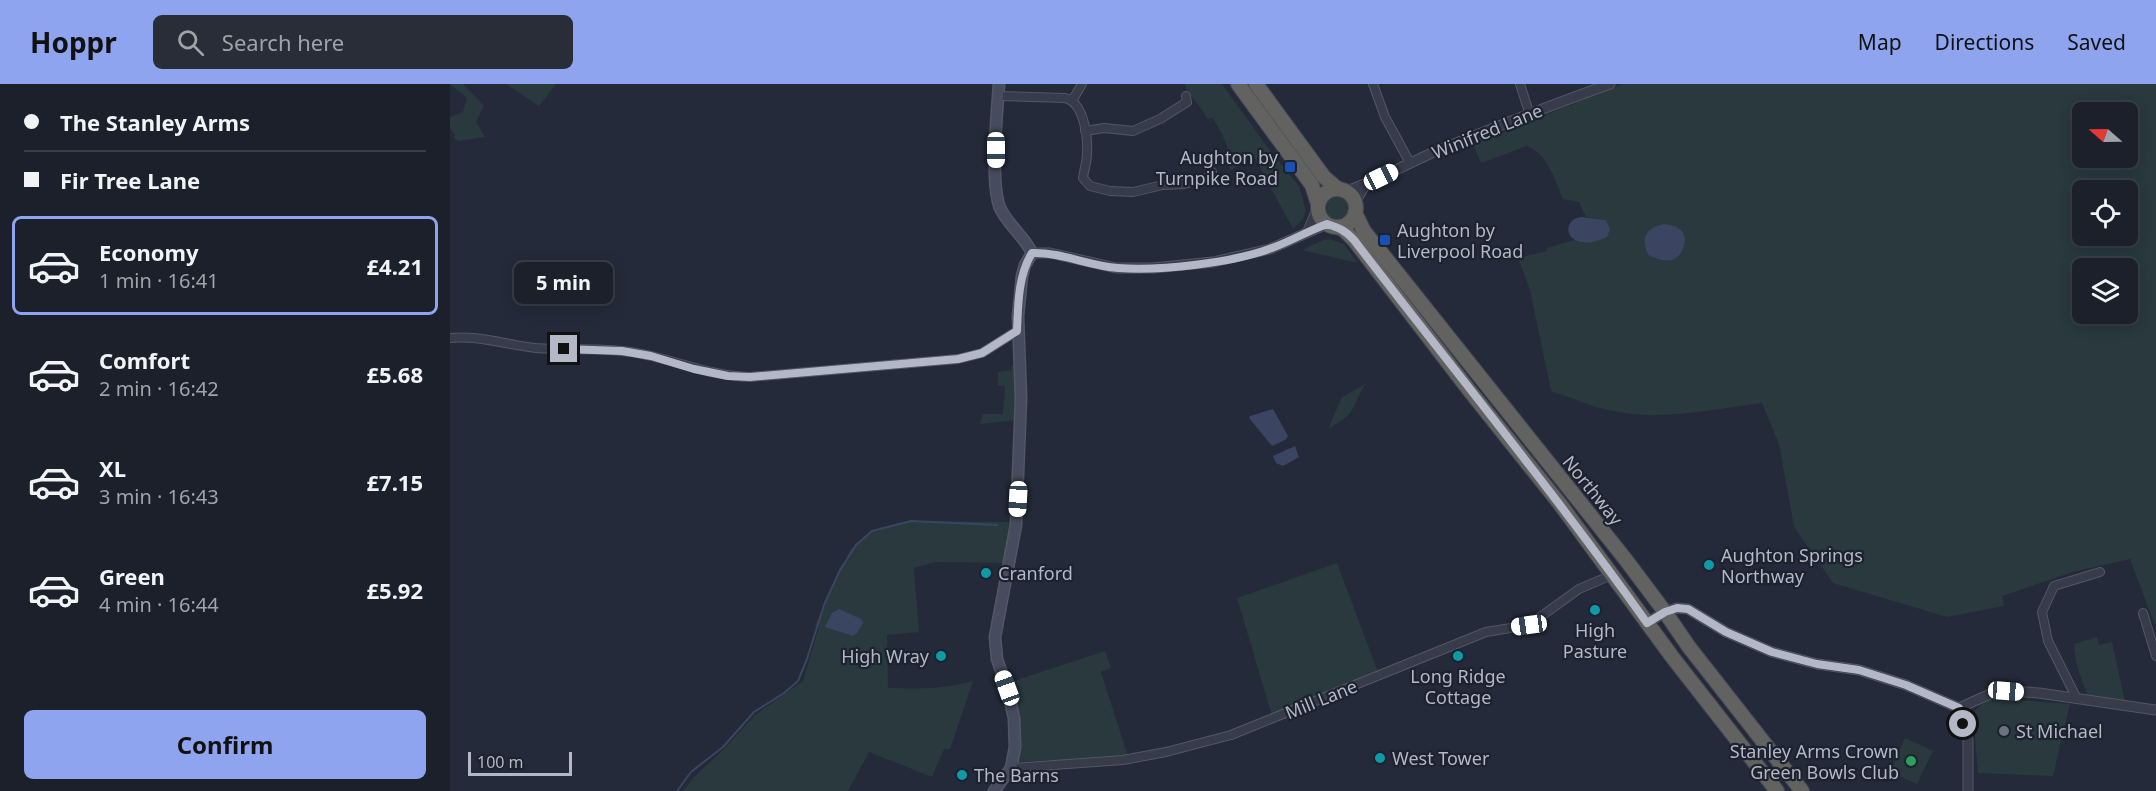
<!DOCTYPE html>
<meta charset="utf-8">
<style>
body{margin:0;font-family:"Noto Sans",sans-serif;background:#282d37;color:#f1f3f6;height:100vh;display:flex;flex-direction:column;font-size:22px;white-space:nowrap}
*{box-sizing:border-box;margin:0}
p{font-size:20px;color:#a0a3a9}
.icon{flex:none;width:33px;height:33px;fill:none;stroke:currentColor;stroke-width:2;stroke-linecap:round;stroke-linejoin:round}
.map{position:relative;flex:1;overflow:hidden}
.details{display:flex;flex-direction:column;background:#1b202b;width:450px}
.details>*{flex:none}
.banner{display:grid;align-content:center;height:132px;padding:0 24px;background:#1b202b}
.needle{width:39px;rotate:290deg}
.fabs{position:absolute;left:1622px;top:18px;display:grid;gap:12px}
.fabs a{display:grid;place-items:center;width:66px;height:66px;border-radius:9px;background:#1b202b;box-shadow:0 3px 15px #0003,0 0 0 2px #393e47;font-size:30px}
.scale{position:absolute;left:18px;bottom:15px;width:104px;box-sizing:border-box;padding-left:6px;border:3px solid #b3b7c6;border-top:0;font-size:16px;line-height:21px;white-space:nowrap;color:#b3b7c6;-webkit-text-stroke:4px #1d222f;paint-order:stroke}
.end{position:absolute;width:27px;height:27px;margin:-14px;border:8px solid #b3b7c6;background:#111;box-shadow:0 0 0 3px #111}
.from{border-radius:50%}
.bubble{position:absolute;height:42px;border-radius:9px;background:#1b202b;box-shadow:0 3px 15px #0003,0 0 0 2px #393e47;font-size:20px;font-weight:700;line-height:42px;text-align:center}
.car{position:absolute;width:18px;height:36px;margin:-18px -9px;border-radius:8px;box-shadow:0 0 4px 2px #0007;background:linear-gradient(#fff 24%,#345 0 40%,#fff 0 76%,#345 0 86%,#fff 0)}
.banner b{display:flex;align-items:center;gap:21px;height:57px;font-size:22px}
.banner b+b{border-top:2px solid #393e47}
.banner i{width:15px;height:15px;background:#f1f3f6}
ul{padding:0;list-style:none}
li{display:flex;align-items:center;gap:18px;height:99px;margin:0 12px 9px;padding:0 12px;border:3px solid transparent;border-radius:9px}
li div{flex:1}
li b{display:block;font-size:22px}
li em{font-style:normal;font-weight:700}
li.current{border-color:#8fa4ef}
li>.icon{width:54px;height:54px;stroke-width:1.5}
.action{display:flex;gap:12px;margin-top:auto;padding:12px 24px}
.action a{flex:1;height:69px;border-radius:9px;background:#8fa4ef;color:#111;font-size:24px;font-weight:700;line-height:69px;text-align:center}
header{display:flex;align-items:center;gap:36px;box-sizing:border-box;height:84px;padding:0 30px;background:#8fa4ef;color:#111}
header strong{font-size:28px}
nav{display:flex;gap:33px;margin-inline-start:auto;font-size:21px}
.search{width:420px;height:54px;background:#282d37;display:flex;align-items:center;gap:15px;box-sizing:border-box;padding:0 21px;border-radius:9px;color:#a0a3a9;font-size:22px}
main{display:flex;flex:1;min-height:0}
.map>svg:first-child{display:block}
.green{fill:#29393e;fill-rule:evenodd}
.water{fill:#3b4561}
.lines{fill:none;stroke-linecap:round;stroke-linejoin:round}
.stream{stroke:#3b4561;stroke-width:2}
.minor-casing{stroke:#535765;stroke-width:10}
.tertiary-casing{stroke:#535765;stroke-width:11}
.secondary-casing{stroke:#535765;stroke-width:13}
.trunk-casing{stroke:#434755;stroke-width:16}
.minor{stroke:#383c4a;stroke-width:8}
.tertiary{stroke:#383c4a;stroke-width:9}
.secondary{stroke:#464b5d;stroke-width:10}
.trunk{stroke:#626260;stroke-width:14}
.route{stroke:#b3b7c6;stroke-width:8}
.transit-dot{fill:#1a4fb4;stroke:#1d222f;stroke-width:2}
.culture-dot{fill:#0f9aa8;stroke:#1d222f;stroke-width:2}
.worship-dot{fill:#6b7280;stroke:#1d222f;stroke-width:2}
.leisure-dot{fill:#2e9e5b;stroke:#1d222f;stroke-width:2}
.labels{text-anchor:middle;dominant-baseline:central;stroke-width:4.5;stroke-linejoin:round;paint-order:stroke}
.street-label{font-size:18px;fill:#b3b7c6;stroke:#1d222f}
.poi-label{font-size:18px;fill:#b3b7c6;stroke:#1d222f;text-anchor:start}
</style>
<header>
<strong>Hoppr</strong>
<div class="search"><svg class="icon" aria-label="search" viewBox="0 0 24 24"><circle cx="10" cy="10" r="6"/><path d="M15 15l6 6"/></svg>Search here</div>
<nav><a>Map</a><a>Directions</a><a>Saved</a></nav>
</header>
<main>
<section class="details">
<div class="banner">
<b><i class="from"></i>The Stanley Arms</b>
<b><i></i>Fir Tree Lane</b>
</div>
<ul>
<li class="current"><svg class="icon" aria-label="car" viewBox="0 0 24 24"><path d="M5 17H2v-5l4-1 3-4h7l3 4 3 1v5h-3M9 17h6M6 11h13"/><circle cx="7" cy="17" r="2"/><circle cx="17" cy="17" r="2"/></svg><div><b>Economy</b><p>1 min · 16:41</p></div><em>£4.21</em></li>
<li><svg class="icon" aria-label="car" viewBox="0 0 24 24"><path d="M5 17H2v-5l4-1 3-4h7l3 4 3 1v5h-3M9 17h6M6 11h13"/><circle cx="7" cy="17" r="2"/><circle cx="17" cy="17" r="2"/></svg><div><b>Comfort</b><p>2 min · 16:42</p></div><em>£5.68</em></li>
<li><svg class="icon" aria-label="car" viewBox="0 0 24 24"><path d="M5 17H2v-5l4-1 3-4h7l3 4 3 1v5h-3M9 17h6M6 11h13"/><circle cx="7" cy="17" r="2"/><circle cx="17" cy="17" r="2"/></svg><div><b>XL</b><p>3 min · 16:43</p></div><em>£7.15</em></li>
<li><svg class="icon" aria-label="car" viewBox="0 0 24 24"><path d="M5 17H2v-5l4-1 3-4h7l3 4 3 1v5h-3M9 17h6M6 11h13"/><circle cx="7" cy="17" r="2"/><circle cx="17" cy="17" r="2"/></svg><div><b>Green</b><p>4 min · 16:44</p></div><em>£5.92</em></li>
</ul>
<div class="action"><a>Confirm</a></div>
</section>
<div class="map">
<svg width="1706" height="707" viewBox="0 0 1706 707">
<rect width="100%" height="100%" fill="#242a39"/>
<!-- green -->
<g class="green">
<path d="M0,0H13L34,22L26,38L35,53L9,57L4,54L5,50L0,45V33L13,28L17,14Z"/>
<path d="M56,0H106L89,22Z"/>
<path d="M734,0H772L823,71L849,102L856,127L853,135L843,145L804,72L781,86C776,75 779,77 778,67C776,55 768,44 763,34L757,35C751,21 740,14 734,0Z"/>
<path d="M1173,0H1706V544L1680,475L1623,488L1552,512L1554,522L1497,533L1383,499L1344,443L1329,360L1312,319C1263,325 1208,338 1159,326C1139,322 1120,313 1101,307L1080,206L1068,174L1097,167V164L1124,156L1134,159L1156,136L1136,133L1129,118L1113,115C1104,94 1099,72 1077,62L1031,79L1023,60ZM1632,28H1677V74H1632ZM1632,106H1677V152H1632ZM1632,184H1677V230H1632Z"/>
<circle cx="887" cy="123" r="14"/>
<path d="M880,155L894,160L908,179L852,166L873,156Z"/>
<path d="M561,282H566L565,336L530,340L533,330H553L555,303L548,301V288L562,286Z"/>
<path d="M917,299C909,307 908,317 902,326C896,335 886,340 878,345L892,313Z"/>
<path d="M461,437L566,438L557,479L485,478L464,484L469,548L437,551L438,604C467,605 495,605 523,597L500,665H494L482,693L419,668L398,707H233L246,691L272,667L305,631L353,597L369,543L365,542L400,466L422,448Z"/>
<path d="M887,479L928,588L822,632L787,514Z"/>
<path d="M1647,553L1649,561L1662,558L1676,622L1641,617C1632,599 1625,581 1624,560Z"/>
<path d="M655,567L661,584L651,588L678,672L569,678L571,649L561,598Z"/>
<path d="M1540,614L1620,620L1603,692L1528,689L1523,628Z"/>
<path d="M1455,654L1483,667L1467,700L1440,688Z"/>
</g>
<!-- water -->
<g class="water">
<path d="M1131,133L1156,136L1160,145L1157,153C1116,172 1108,136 1131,133Z"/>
<path d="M1214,140C1220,141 1227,142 1232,147C1239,156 1232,173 1222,176C1214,178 1205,174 1198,171C1191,154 1195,144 1214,140Z"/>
<path d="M823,325L838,352L835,356L822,362L799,334L800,332Z"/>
<path d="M845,362L849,373L833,382L826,379L823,372Z"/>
<path d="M389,525L411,535L413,539L407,549L403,552L375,543L382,529Z"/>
</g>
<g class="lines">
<!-- stream -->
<path class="stream" d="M227,707L241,688L273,663L304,628L334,609L348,597L357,575L374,521L390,486L406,461L422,447L461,437L547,441"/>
<!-- minor casing -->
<g class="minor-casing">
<g id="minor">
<path d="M923,0L935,33L960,79"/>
<path d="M1070,0L1079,28"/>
<path d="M548,12L615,14C634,18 638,53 637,70C637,78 634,86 633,94L640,102L660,107L683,108L713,101L734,100L760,93L762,88"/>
<path d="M622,17L632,0"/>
<path d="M635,47L654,44L683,47L710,35L737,18L736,12"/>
<path d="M0,254C30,251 57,261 86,264C125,267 163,262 201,272C236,280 263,292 300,293L508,275L532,269L567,247"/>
<path d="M1693,529L1706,572"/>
<path d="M1627,615L1598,557L1592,528L1604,502L1650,488"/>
<path d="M561,684L673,676L716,668L781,651L1036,548L1079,541L1129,505L1157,493L1161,488"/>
</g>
</g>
<!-- tertiary casing -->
<g class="tertiary-casing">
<g id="tertiary">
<path d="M896,107C926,97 955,81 984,68C1043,44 1101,21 1160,0"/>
<path d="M905,118L916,100"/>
<path d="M858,147L867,125"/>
<path d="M582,169H600L666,184H703L763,178L820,165L877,140"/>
<path d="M1197,539L1215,528L1227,524L1238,525L1276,548L1322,568L1367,580L1409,586L1456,601L1509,624L1518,656V707"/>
<path d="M1509,624L1549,606L1589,609L1706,626"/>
</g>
</g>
<!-- secondary casing -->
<g class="secondary-casing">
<path id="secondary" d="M544,707L561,684L565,663L564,634L557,604L547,575L545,553L566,441L571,314L568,232L572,192L575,181L582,169C574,152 558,141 550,124C540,99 547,29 549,0"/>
</g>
<!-- trunk casing -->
<g class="trunk-casing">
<g id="trunk">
<path d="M788,0L862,101L868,120"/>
<path d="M806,0L874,93L887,104"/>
<circle cx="887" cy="124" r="19"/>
<path d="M905,129L914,147L1176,476L1215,528L1239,563L1352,707"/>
<path d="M887,143L893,145L904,156L1019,306L1110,420L1223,574L1327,707"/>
</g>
</g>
<!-- minor -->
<use href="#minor" class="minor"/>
<!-- tertiary -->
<use href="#tertiary" class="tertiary"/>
<!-- secondary -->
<use href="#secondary" class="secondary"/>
<!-- trunk -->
<use href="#trunk" class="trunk"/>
</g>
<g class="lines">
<!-- route -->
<path class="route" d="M114,265L172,267L201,272L244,285L278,292L300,293L508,275L532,269L567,247C568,222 568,191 582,169C611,168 639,182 668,184C711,187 782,179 822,164C841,157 858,147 877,140C889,144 895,146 904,156C1002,284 1104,408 1197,539L1215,528L1227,524L1238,525L1276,548L1322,568L1367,580L1409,586L1456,601L1509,624L1513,640"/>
</g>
<!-- markers -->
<g class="transit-dot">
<rect x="834" y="77" width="12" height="12" rx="3"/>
<rect x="929" y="150" width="12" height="12" rx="3"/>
</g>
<g class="culture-dot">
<circle cx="1259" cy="481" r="6"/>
<circle cx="536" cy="489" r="6"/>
<circle cx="1145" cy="526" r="6"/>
<circle cx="491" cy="572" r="6"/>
<circle cx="1008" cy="572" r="6"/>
<circle cx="930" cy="674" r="6"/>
<circle cx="512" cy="691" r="6"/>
</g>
<circle class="worship-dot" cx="1554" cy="647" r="6"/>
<circle class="leisure-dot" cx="1461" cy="677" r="6"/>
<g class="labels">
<!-- street labels -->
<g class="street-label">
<text transform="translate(1037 47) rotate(-22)">Winifred Lane</text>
<text transform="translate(1143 406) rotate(51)">Northway</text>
<text transform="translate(871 615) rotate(-22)">Mill Lane</text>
</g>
<!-- poi labels -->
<g class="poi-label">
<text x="828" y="73" text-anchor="end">Aughton by<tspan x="828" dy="21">Turnpike Road</tspan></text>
<text x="947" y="146">Aughton by<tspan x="947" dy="21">Liverpool Road</tspan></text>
<text x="1271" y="471">Aughton Springs<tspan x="1271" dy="21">Northway</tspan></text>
<text x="548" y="489">Cranford</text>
<text x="1145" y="546" text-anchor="middle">High<tspan x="1145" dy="21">Pasture</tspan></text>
<text x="479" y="572" text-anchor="end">High Wray</text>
<text x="1008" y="592" text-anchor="middle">Long Ridge<tspan x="1008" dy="21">Cottage</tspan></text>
<text x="1566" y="647">St Michael</text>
<text x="1449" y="667" text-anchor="end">Stanley Arms Crown<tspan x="1449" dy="21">Green Bowls Club</tspan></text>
<text x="942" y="674">West Tower</text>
<text x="524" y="691">The Barns</text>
</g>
</g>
</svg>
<div class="fabs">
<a><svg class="needle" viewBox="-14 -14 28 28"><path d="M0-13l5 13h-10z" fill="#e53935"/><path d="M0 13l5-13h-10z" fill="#a0a3a9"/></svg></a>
<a><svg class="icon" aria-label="locate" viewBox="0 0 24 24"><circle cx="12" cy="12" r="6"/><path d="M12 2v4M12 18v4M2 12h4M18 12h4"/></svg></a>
<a><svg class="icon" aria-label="layers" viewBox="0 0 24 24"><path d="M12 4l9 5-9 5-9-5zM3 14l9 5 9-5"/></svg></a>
</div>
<div class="scale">100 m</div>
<i class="end from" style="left:1513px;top:640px"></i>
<i class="end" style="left:114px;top:265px"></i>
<div class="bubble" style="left:64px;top:178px;width:99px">5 min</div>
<i class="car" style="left:546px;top:66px;rotate:180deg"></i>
<i class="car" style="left:931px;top:93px;rotate:64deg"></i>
<i class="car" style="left:568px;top:415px;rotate:183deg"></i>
<i class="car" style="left:1079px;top:541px;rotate:262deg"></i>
<i class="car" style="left:557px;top:604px;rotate:340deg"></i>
<i class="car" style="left:1556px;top:607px;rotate:94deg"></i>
</div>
</main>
